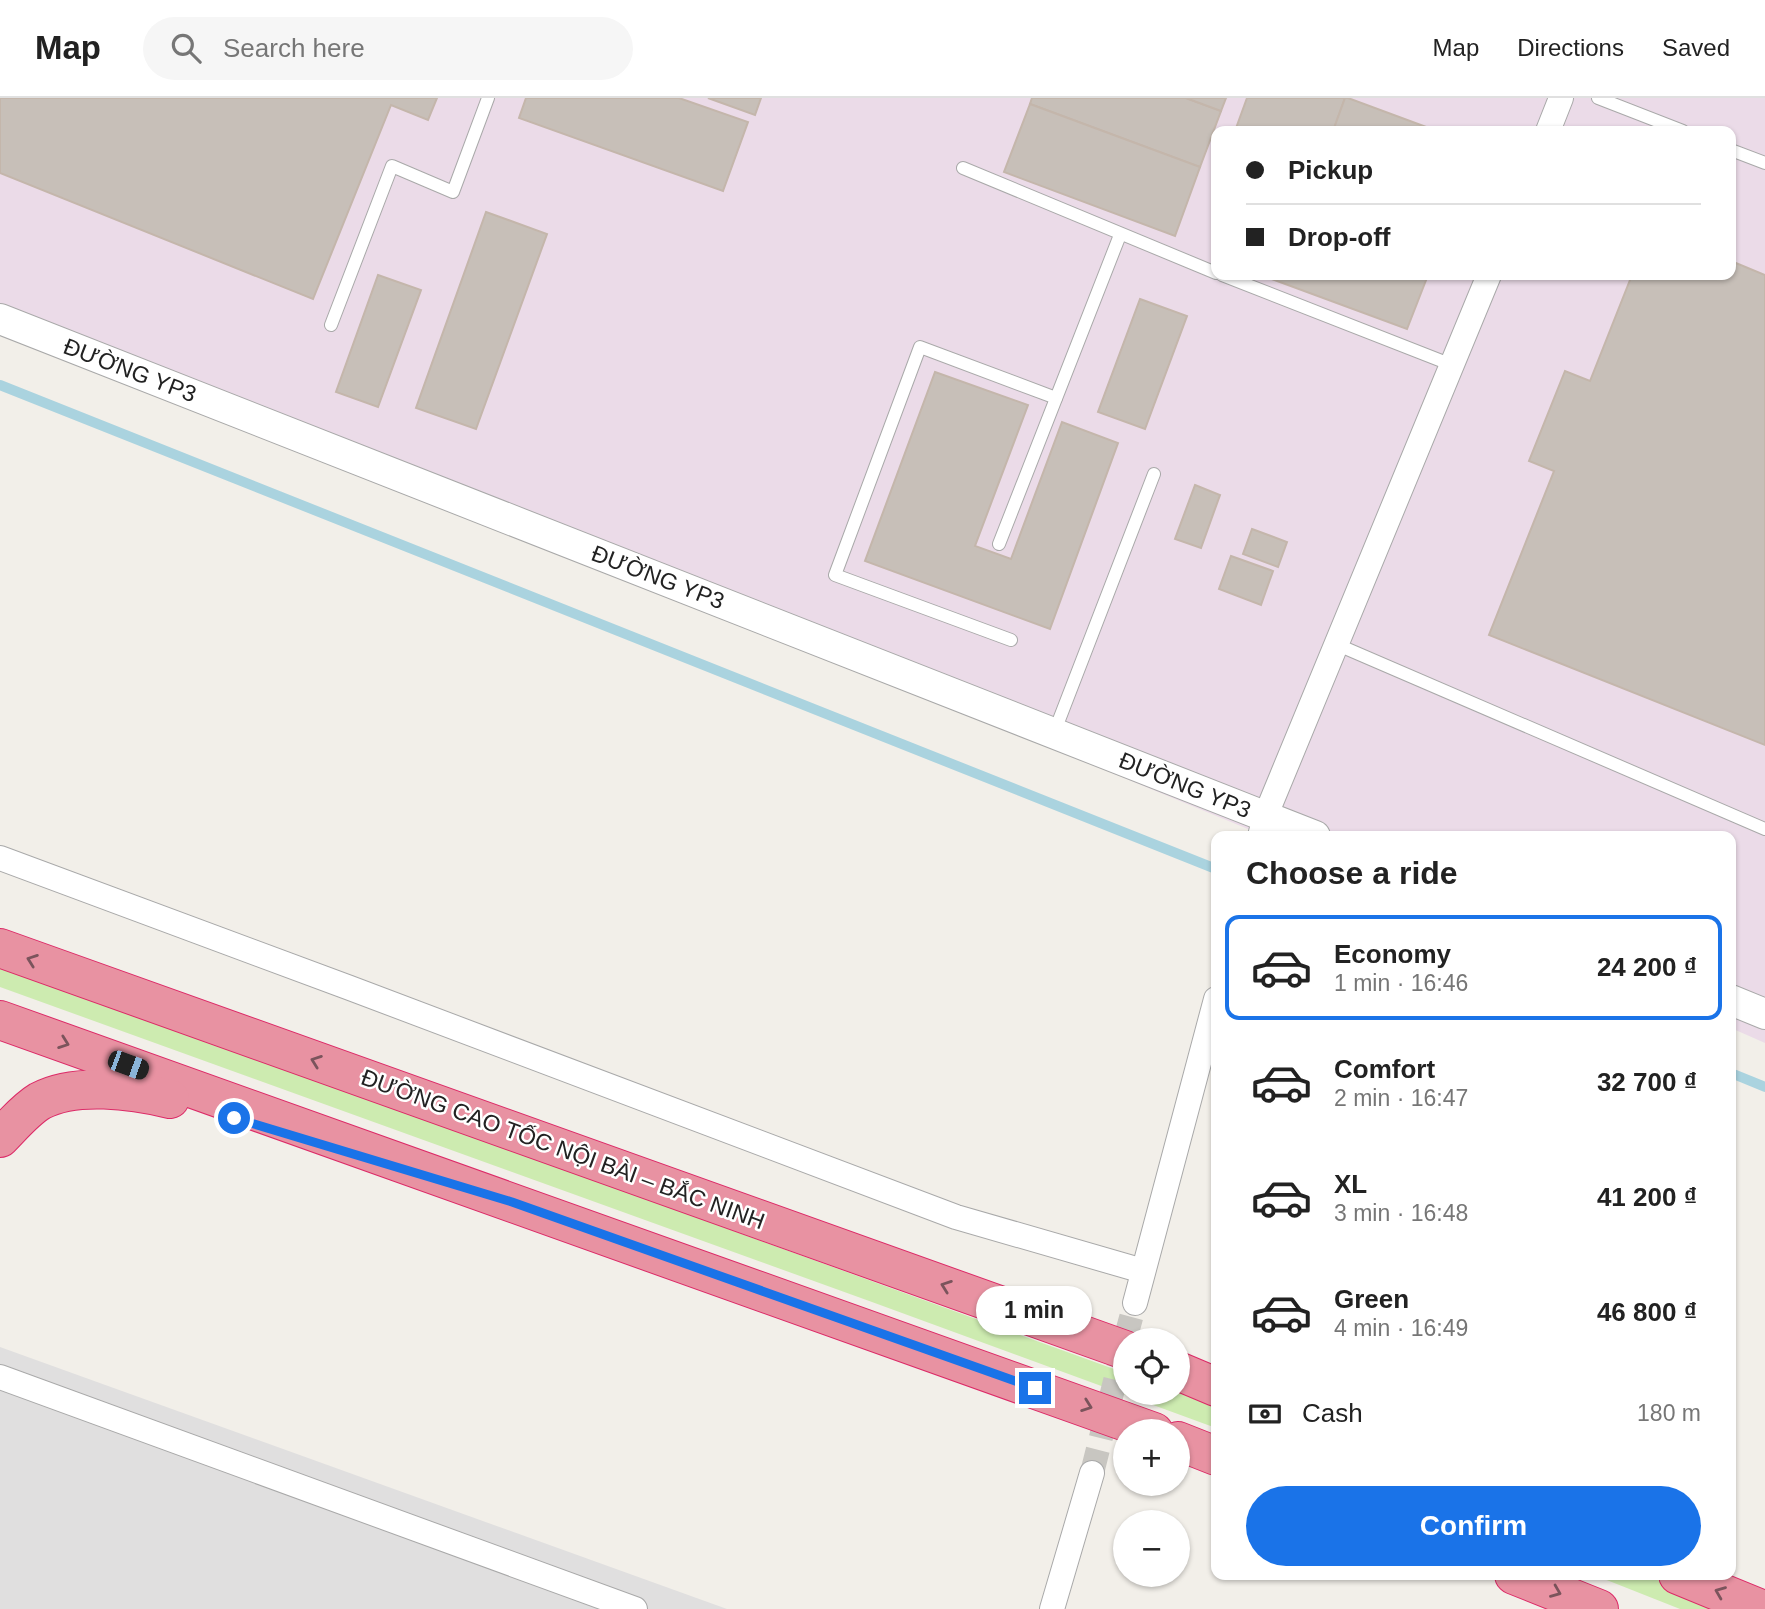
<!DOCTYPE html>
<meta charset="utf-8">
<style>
body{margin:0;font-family:Arial,sans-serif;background:#f6f6f6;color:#222;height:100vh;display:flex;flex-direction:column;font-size:26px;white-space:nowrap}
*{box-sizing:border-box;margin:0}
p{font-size:23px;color:#767676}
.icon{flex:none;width:38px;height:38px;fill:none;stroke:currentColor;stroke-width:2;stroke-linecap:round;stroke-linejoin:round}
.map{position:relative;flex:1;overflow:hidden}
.drawer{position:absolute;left:1211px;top:733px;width:525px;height:749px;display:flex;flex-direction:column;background:#fff;border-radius:14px;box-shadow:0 2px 5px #0004}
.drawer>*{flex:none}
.guide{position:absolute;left:1211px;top:28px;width:525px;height:154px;border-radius:14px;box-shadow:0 2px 5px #0004;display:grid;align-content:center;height:154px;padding:0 35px;background:#fff}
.fabs{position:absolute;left:1113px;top:1230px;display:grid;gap:14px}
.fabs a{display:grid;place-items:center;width:77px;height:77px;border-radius:50%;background:#fff;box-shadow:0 2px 5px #0004;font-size:35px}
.end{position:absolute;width:32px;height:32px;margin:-16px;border:9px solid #1a73e8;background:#fff;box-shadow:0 0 0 4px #fff}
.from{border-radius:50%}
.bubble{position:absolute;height:49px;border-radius:24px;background:#fff;box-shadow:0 2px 5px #0004;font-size:23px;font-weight:700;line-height:49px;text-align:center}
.car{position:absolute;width:21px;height:42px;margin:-21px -10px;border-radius:9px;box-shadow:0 0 5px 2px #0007;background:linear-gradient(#222 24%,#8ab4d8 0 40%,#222 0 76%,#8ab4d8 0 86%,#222 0)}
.guide b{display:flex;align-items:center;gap:24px;height:66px;font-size:26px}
.guide b+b{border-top:2px solid #e0e0e0}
.guide i{width:18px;height:18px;background:#222}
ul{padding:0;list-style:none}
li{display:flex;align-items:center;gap:21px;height:105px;margin:0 14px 10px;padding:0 21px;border:4px solid transparent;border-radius:14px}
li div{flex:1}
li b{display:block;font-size:26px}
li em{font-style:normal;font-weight:700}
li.active{border-color:#1a73e8}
li>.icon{width:63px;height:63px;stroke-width:1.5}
h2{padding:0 35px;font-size:32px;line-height:84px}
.pay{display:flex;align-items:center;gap:18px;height:77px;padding:0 35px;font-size:26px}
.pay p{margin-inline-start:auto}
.cta{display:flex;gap:14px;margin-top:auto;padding:14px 35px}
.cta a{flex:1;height:80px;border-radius:42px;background:#1a73e8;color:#fff;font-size:28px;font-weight:700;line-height:80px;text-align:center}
header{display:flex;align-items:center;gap:42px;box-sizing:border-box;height:98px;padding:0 35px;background:#fff;border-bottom:2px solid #e0e0e0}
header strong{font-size:33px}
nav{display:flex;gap:38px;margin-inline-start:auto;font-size:24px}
.search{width:490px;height:63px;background:#f6f6f6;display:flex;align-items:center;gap:18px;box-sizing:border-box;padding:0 24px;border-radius:38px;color:#767676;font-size:26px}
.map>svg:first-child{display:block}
.residential{fill:#e0dfdf}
.industrial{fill:#ebdbe8;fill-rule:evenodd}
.grass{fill:#cdebb0}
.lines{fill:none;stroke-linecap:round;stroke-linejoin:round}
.stream{stroke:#aad3df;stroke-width:10}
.building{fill:#c7bfb8;stroke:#c4b6ab;stroke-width:2}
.minor-tunnel{stroke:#c8c6c1;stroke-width:24;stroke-dasharray:24 12;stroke-linecap:butt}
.service-casing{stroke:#a9a9a9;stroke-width:14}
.minor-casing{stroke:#a9a9a9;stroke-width:26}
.tertiary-casing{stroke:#a9a9a9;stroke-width:32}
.motorway-casing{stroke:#dc2a67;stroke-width:40}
.service{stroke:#fff;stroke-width:12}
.minor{stroke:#fff;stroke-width:24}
.tertiary{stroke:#fff;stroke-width:30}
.motorway{stroke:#e892a2;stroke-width:38}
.oneway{stroke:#7b545c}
.route{stroke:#1a73e8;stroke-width:9}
.labels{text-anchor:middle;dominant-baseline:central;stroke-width:5;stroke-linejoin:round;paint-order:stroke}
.street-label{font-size:23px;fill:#222;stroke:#fff}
</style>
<header>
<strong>Map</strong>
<div class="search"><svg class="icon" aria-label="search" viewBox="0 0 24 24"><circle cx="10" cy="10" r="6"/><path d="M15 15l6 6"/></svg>Search here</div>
<nav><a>Map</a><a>Directions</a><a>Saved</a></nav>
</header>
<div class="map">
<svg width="1765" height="1511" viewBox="0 0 1765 1511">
<rect width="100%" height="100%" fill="#f2efe9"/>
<!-- residential -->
<path class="residential" d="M0,1249L97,1284L727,1511H0Z"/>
<!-- industrial -->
<path class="industrial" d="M0,0H1765V945L1731,930V738H1265L0,217ZM1216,33H1731V177H1216Z"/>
<!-- grass -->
<g class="grass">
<path d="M0,867L1125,1275V1295L1178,1294L1216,1309V1330L872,1204L0,889Z"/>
<path d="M1594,1477H1645L1729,1511H1680Z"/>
</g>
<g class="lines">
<!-- stream -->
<g class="stream">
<path d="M0,287L1216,771"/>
<path d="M1731,975L1765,989"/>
</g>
</g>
<!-- building -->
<g class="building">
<path d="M0,0H437L428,22L391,7L313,201L0,75Z"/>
<path d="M526,0H679L748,24L723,93L519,20Z"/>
<path d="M708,0H761L755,17Z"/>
<path d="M1032,0H1186L1221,13L1200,69L1030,6Z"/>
<path d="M1186,0H1226L1221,13Z"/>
<path d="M1247,0H1345L1333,33H1235Z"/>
<path d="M1345,0H1348L1437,33H1333Z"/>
<path d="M1030,6L1200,69L1175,138L1004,74Z"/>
<path d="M486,114L547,136L476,331L416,310Z"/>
<path d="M1731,163L1765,177V647L1489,537L1554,373L1529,363L1565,273L1590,283L1632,177H1731Z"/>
<path d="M378,177L421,192L378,309L336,294Z"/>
<path d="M1261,177H1428L1407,231Z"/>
<path d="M1140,201L1187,218L1145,331L1098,314Z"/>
<path d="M935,274L1028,307L975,448L1011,461L1062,324L1118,345L1050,531L865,463Z"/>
<path d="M1195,387L1220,397L1201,450L1175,441Z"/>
<path d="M1252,431L1287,444L1278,469L1243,456Z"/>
<path d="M1231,458L1273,473L1261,507L1219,491Z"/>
</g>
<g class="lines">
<!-- minor-tunnel -->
<g class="minor-tunnel">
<path d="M1125,1242L1135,1205"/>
<path d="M1092,1375L1125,1243"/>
</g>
<!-- service casing -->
<g class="service-casing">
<g id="service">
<path d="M1598,0L1683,33"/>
<path d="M1731,52L1765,65"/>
<path d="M963,70L1216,175"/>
<path d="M1222,177L1452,267"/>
<path d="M331,227L392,68L453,94L488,0"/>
<path d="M999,446L1120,137"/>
<path d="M1011,542L835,477L920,249L1056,300"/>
<path d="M1338,547L1765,731"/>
<path d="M1054,635L1154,376"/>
</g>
</g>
<!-- minor casing -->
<g class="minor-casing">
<g id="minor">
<path d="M1548,33L1561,0"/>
<path d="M1260,738L1265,719L1489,177"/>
<path d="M0,760L350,890L956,1119L1143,1173"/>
<path d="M1135,1205L1216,901"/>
<path d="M0,1279L635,1511"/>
<path d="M1052,1511L1092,1375"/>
</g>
</g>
<!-- tertiary casing -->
<g class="tertiary-casing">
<g id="tertiary">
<path d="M0,221L1315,738"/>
<path d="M1731,902L1765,916"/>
</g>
</g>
<!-- motorway casing -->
<g class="motorway-casing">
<g id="motorway">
<path d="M0,850L1125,1252"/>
<path d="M0,922L1154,1334"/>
<path d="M0,1040C12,1028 25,1012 40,1003C75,984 133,992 170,1001"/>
<path d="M1178,1273L1216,1289"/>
<path d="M1178,1343L1216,1358"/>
<path d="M1514,1477L1599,1511"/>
<path d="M1678,1477L1761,1511"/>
</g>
</g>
<!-- service -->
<use href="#service" class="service"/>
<!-- minor -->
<use href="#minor" class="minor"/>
<!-- tertiary -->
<use href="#tertiary" class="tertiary"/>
<!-- motorway -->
<use href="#motorway" class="motorway"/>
</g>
<!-- one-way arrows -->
<defs><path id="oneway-chevron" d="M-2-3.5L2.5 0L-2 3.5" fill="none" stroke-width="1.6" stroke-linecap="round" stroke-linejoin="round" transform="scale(1.75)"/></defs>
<g class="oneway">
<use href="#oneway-chevron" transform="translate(32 862) rotate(-160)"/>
<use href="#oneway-chevron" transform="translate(64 945) rotate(20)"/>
<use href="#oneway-chevron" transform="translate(316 963) rotate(-160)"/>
<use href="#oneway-chevron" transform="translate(946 1188) rotate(-160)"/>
<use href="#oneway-chevron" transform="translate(1087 1308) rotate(20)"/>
<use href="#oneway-chevron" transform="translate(1556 1494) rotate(22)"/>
<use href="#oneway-chevron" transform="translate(1720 1494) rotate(-158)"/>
</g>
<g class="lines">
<!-- route -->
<path class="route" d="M234,1020L512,1104L1035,1290"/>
</g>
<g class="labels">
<!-- street labels -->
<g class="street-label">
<text transform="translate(130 272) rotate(21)">ĐƯỜNG YP3</text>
<text transform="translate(658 479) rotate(21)">ĐƯỜNG YP3</text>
<text transform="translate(1185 687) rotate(22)">ĐƯỜNG YP3</text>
<text transform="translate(563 1051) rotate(20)">ĐƯỜNG CAO TỐC NỘI BÀI – BẮC NINH</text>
</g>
</g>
</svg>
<div class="fabs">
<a><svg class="icon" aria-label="locate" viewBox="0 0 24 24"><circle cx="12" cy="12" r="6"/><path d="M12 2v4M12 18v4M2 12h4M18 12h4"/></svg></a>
<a>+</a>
<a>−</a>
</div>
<i class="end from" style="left:234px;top:1020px"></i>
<i class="end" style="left:1035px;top:1290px"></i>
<div class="bubble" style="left:976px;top:1188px;width:116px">1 min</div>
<i class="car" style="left:128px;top:967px;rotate:110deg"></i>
<div class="guide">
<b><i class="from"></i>Pickup</b>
<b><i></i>Drop-off</b>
</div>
<section class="drawer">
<h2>Choose a ride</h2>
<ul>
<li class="active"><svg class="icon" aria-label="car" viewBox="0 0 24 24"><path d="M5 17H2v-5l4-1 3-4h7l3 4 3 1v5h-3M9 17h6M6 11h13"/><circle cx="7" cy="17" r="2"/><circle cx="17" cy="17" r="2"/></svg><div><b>Economy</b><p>1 min · 16:46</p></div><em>24 200 ₫</em></li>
<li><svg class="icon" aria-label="car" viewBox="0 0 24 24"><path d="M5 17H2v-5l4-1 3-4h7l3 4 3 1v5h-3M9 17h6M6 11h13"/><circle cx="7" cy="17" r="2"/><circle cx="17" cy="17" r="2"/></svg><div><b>Comfort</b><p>2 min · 16:47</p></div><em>32 700 ₫</em></li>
<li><svg class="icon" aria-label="car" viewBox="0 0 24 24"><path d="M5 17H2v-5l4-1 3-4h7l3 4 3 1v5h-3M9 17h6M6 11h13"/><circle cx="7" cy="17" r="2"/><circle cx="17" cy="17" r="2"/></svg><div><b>XL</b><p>3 min · 16:48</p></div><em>41 200 ₫</em></li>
<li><svg class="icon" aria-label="car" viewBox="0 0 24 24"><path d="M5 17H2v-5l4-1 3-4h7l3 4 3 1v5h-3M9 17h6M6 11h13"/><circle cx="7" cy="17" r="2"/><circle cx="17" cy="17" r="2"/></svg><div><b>Green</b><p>4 min · 16:49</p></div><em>46 800 ₫</em></li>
</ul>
<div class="pay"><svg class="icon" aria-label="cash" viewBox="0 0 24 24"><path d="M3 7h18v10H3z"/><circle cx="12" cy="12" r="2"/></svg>Cash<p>180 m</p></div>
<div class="cta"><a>Confirm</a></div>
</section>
</div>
